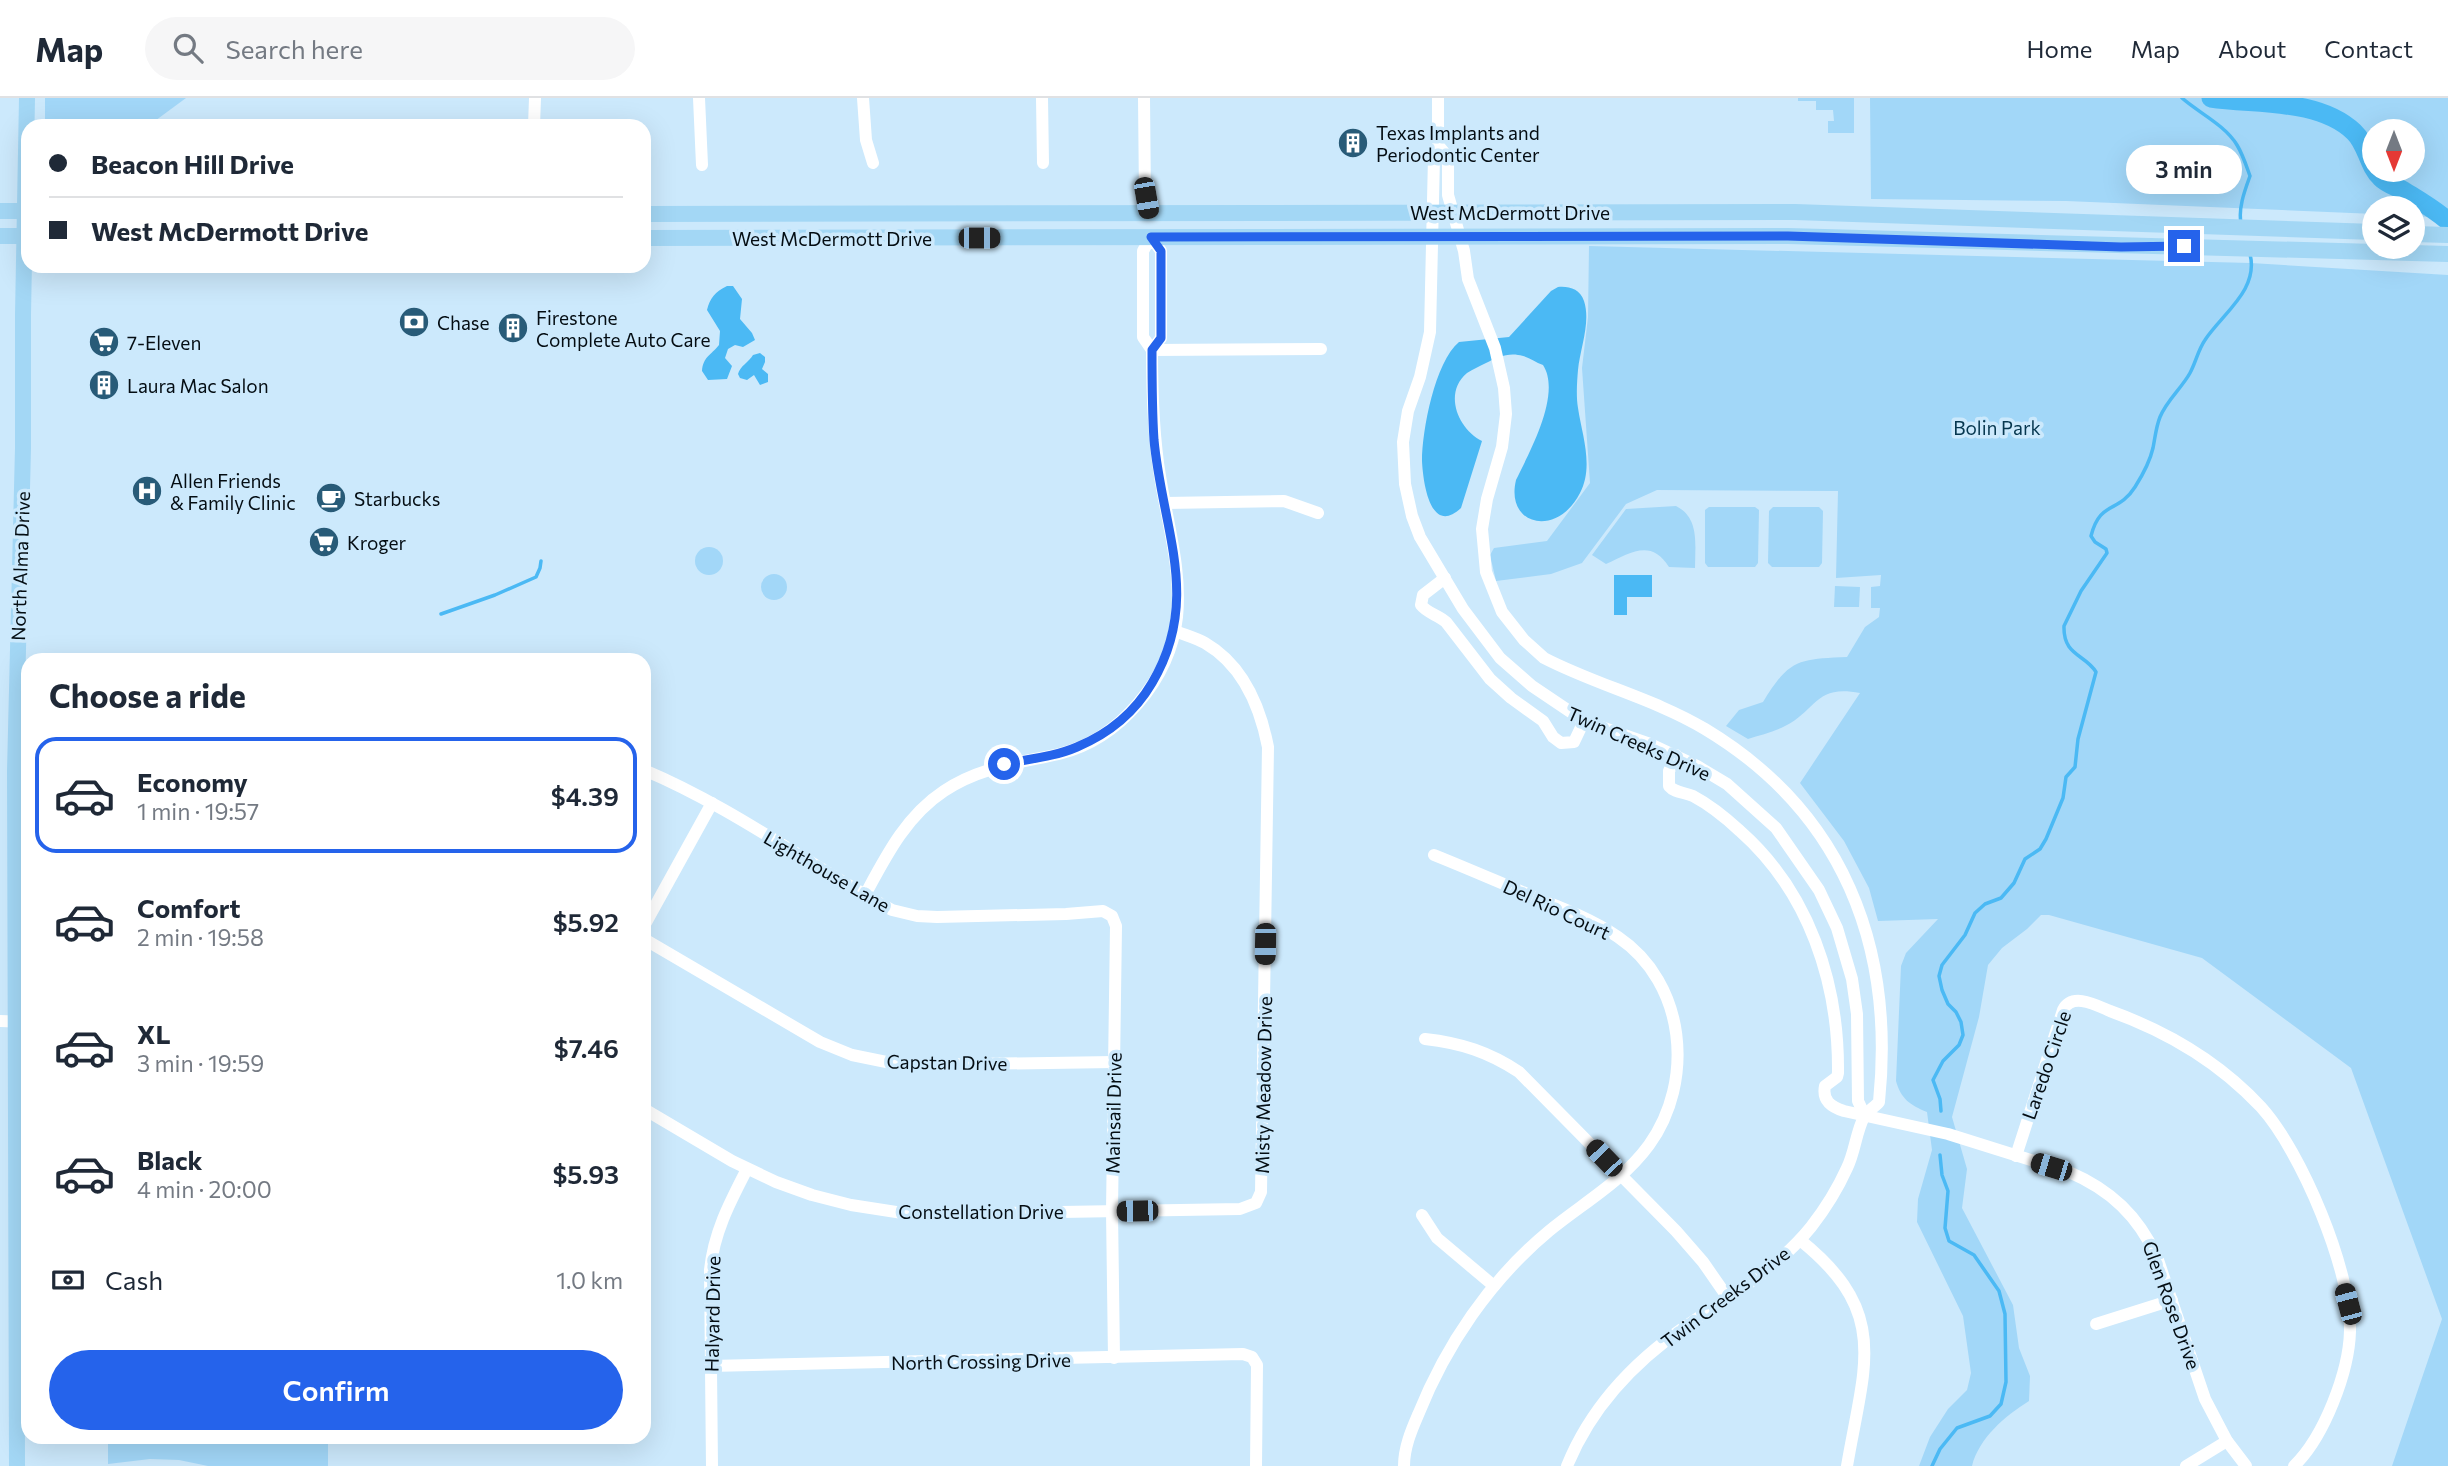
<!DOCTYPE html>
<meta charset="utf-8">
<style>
body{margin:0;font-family:Commissioner,sans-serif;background:#f6f6f7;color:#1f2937;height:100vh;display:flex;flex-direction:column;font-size:26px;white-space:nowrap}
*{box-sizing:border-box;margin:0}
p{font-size:23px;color:#747a83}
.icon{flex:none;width:38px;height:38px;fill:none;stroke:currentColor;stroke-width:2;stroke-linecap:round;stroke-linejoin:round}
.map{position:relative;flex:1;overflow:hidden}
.sheet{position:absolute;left:21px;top:555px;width:630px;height:791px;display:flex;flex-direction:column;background:#fff;border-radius:21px;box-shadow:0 7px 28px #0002}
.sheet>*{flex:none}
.banner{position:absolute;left:21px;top:21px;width:630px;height:154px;border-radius:21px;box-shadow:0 7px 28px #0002;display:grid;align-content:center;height:154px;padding:0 28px;background:#fff}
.needle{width:46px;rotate:180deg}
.controls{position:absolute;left:2362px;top:21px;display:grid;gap:14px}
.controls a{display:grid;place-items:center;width:63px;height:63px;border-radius:50%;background:#fff;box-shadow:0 7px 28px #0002;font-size:35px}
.end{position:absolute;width:32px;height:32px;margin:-16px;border:9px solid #2563eb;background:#fff;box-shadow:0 0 0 4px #fff}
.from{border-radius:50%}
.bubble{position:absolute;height:49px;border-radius:24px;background:#fff;box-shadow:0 7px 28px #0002;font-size:23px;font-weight:600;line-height:49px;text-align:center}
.car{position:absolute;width:21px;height:42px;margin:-21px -10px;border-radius:9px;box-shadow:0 0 5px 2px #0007;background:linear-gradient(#222 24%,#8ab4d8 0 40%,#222 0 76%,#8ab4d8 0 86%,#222 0)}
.banner b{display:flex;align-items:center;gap:24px;height:66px;font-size:26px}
.banner b+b{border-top:2px solid #e0e1e3}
.banner i{width:18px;height:18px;background:#1f2937}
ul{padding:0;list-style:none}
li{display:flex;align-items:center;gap:21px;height:116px;margin:0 14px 10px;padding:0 14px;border:4px solid transparent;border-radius:21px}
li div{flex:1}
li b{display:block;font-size:26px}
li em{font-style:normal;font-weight:600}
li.active{border-color:#2563eb}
li>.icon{width:63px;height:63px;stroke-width:1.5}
h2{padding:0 28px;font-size:32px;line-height:84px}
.pay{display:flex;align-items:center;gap:18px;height:77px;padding:0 28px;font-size:26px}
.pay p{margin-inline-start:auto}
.button{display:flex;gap:14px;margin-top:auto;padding:14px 28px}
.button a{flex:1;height:80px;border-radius:42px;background:#2563eb;color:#fff;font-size:28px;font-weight:600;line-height:80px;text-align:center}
header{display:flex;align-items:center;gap:42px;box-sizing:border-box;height:98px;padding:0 35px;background:#fff;border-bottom:2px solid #e0e1e3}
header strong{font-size:33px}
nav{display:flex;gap:38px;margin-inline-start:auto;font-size:24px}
.search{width:490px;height:63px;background:#f6f6f7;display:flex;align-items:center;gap:18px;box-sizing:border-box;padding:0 24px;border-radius:38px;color:#747a83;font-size:26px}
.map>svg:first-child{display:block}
.green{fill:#a2d7f8;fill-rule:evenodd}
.water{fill:#4bb9f4}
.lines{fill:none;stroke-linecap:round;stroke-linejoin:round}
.stream{stroke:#4bb9f4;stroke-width:3.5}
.river{stroke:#4bb9f4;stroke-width:19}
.minor{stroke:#fff;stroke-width:12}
.major{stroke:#a3d7f5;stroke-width:16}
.route{stroke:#2563eb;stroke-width:9}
.labels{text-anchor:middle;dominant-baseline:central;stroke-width:7;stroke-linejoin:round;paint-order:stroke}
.poi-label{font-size:19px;fill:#040d13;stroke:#cce9fc;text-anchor:start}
.street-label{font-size:19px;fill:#040d13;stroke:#cce9fc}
.park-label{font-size:19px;fill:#06374f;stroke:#cce9fc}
</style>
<header>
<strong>Map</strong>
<div class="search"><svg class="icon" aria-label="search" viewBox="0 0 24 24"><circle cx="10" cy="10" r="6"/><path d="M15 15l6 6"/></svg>Search here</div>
<nav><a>Home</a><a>Map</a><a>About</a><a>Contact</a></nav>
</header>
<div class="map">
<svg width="2448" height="1368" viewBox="0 0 2448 1368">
<rect width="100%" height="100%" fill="#cce9fc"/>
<!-- green -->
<g class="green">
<path d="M45,0H186L148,28H45Z"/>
<path d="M1798,0H1854V35H1828V23H1834L1833,12H1816V3H1798Z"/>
<path d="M1870,0H2448V120L2413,118V110H2375V116L2066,103L1871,101ZM2375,33H2413V72H2375Z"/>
<path d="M1589,148L2251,165L2448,177V1368H2392L2442,1221L2351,970L2202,860L2049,817H2041L2027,831L2002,850L1988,867L1979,919L1952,1019L1967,1071L1962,1110L2013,1207L2019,1250L2030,1278L2029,1303C2005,1318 1979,1340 1972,1368H1919L1930,1339L1948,1311L1967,1292L1971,1275L1963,1218L1917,1124L1918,1101L1932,1052L1927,1014C1910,1007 1901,1001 1896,983L1901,868L1906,855L1938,821L1878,823L1869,790L1844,743L1800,685L1860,595C1815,586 1817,612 1785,628C1774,634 1760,637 1748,641L1726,628L1739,612L1763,604C1789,561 1799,561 1847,559L1865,529L1879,519L1880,510H1871V489L1880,488L1881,477L1836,480L1838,393L1657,392L1626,406L1582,465L1551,476L1496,483L1490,457L1494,450L1547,443L1590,385L1582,270L1588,219Z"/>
<path d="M1676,408C1700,420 1695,447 1695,470L1669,469C1651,440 1630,455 1606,466L1592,457L1626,411Z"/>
<path d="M1709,409H1755L1759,412L1758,465L1755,469H1708L1705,465V412Z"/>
<path d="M1773,409H1819L1823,413L1822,465L1819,469H1772L1768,465L1769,413Z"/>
<circle cx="709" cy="463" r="14"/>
<circle cx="774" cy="489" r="13"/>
<path d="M1835,488L1860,489L1859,509H1834Z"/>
<path d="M28,1115V1232H22L21,1116Z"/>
<path d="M108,1339H328V1368H208L179,1362L150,1361L108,1366Z"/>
</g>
<!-- water -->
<g class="water">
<path d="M727,188H733L742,201L740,221L752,235L755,242L743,249L735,247L728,251L725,260L732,268L727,281L708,282L702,273C703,259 711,257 719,247L720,233L707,212C710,200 715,194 727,188Z"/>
<path d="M1558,189C1569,188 1580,191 1584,203C1591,224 1580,251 1578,272C1577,284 1576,298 1578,310C1582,337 1594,368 1580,395C1557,440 1505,428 1516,382C1529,355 1562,296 1543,267C1534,264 1528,258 1518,257C1507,255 1496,260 1486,265C1480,268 1473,271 1467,275C1443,295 1458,331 1482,343L1461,410C1430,439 1423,383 1422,363C1422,332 1435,264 1459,244L1509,239L1551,193Z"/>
<path d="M760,255L765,259V264L762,271L768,276V284L760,287L754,277L747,282L740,280L738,276C740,268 749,264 753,257Z"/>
<path d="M1614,477H1652V499H1627V517H1614Z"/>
</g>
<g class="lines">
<!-- stream -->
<g class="stream">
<path d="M2182,0C2199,15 2225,27 2237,47C2243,57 2246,67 2250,78C2245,92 2238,110 2241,125"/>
<path d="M441,516L495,497L536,479L540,470L541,463"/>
<path d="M1941,1013L1940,1001L1933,982L1943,963L1959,947L1963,937L1961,924L1956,914L1948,906L1942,892L1939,878L1942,867L1965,837L1975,815L1985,806L2001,800L2014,785L2025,761L2040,751L2046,741L2063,700L2066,679L2075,669L2078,641L2096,574C2085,556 2063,558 2064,528L2081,493L2107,455L2106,451L2095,444L2091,438C2100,402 2118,416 2135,389C2142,378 2150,363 2153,350C2155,340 2156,329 2160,319C2167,302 2181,291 2190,275C2196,264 2198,252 2205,242C2223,215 2259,192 2250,156"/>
<path d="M1932,1368L1940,1351L1957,1330L1990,1318L2001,1306L2006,1284L2005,1216L1999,1193L1974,1157L1949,1143L1945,1130L1948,1093L1942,1077L1940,1057"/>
</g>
<!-- river -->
<path class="river" d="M2211,0C2256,7 2318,0 2354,34C2367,46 2368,68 2381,80C2387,86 2397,89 2404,93C2420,103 2434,111 2448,123"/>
<!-- minor -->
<g class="minor">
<path d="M699,0L702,67"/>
<path d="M863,0L866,42L873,65"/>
<path d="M1042,0L1043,65"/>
<path d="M1144,0L1145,100L1148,114"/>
<path d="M1438,0V47L1434,59L1430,234L1420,279L1408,313L1403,344L1405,386L1412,418L1420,439L1463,511L1500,560L1532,588L1584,623L1650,646L1697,668L1727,686L1776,730L1819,792L1837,830L1852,881L1857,916L1858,1003L1865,1018"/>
<path d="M534,28L535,0"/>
<path d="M1438,47L1448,59V97L1464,153L1468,181L1495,250L1504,290L1506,316L1502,349L1487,401L1482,431L1486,474L1502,514L1524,542L1544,560C1596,587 1655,601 1705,631C1843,714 1895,848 1879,1004C1875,1009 1867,1013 1864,1019C1856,1034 1855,1054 1847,1070C1838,1090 1825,1111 1811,1129C1777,1171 1731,1197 1686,1228C1635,1263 1591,1309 1567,1368"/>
<path d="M1152,252L1321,251"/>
<path d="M1165,405L1284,403L1318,415"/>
<path d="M1445,480L1423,497L1421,507C1427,515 1438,517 1446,524L1490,581L1511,600L1543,623L1553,639L1561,645L1574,644L1584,623"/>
<path d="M1676,657L1669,673V688C1675,695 1684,694 1693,698C1710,707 1726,720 1740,733C1809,794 1839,885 1838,975L1837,979L1825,988C1822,1003 1831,1009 1844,1013L1948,1036L2069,1074C2111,1092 2138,1118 2157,1159L2205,1301L2227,1343L2246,1368"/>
<path d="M644,672C732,709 809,767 892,812L917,818L937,819L1066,816L1103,813L1112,818L1116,828L1112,1113L1114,1260"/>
<path d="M865,797C886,758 906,718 944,693C980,669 1019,665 1059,656C1120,641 1170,581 1177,519C1182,472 1167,424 1160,378C1153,336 1152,294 1152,252L1161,240V153L1151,139L1143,153V239L1152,252"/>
<path d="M644,828L712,705"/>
<path d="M644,841L820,944L852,957L901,967L1114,964"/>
<path d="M0,923L28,924"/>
<path d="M1425,941C1461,945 1489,954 1519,974L1676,1133L1703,1164L1728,1200"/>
<path d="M644,1011L732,1063L776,1084L812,1097L851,1107L909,1116H937L1240,1111L1256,1105L1261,1094L1268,649C1260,608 1243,567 1205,545C1196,540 1185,537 1175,533"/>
<path d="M2016,1058L2063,912C2072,894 2096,907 2110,913C2166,933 2220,965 2261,1009C2301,1053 2352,1174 2350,1233C2349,1274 2324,1339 2294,1368"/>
<path d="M1422,1117L1437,1140L1494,1188"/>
<path d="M1800,1142C1891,1215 1864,1267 1847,1368"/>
<path d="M2096,1226L2172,1202"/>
<path d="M710,1268L1243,1256L1252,1259L1257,1267L1256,1368"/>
<path d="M712,1368L710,1172C714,1134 730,1104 747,1071"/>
<path d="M1404,1368C1404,1350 1411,1333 1418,1317C1446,1247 1490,1182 1549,1133C1583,1105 1622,1084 1649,1047C1695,983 1686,885 1618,839C1593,822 1565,811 1537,800C1503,786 1469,771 1434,757"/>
<path d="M2186,1368L2227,1343"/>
</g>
<!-- major -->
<g class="major">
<path d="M0,113H28"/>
<path d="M644,116L1795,114L2375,134"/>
<path d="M2413,136L2448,137"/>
<path d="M0,138H28"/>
<path d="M644,140L1788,138L2448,156"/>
<path d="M17,1368L15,673L23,350V217L27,0"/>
</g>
</g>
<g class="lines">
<!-- route -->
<path class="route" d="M1004,666C1028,661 1054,659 1077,649C1108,636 1135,614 1152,585C1202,501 1162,430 1154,342C1152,312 1152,282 1152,252L1161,240V153L1151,139L1788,138L2121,149L2184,148"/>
</g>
<!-- icons -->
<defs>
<g id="building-disc" transform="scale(1.575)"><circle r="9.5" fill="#285b78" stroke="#cce9fc"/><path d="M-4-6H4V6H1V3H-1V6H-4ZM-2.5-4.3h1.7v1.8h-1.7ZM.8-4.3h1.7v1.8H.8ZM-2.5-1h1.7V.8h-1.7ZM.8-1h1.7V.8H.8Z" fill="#fff"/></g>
<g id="bank-disc" transform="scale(1.575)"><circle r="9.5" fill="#285b78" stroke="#cce9fc"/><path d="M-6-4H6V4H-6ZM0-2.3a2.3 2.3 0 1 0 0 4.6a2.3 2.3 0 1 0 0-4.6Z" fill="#fff"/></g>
<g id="supermarket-disc" transform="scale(1.575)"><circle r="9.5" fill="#285b78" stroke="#cce9fc"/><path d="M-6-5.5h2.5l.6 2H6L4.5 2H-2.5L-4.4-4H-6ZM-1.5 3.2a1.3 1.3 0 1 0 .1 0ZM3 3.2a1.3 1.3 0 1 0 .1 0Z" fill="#fff"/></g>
<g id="hospital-disc" transform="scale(1.575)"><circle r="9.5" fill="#285b78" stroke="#cce9fc"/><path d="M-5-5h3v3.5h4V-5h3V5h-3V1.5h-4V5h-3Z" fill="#fff"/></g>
<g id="cafe-disc" transform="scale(1.575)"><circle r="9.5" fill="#285b78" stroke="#cce9fc"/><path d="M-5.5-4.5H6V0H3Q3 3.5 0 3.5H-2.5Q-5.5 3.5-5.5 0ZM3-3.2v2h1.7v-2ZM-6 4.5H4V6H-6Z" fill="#fff"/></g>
</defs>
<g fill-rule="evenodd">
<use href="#building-disc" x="1353" y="45"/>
<use href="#bank-disc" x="414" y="224"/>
<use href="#building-disc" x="513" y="230"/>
<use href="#supermarket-disc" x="104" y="244"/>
<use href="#building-disc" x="104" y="287"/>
<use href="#hospital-disc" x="147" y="393"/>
<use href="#cafe-disc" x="331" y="400"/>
<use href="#supermarket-disc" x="324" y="444"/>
</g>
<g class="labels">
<!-- poi labels -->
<g class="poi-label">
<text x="1376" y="34">Texas Implants and<tspan x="1376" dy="22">Periodontic Center</tspan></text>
<text x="536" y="219">Firestone<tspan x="536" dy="22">Complete Auto Care</tspan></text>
<text x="437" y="224">Chase</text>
<text x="127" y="244">7-Eleven</text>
<text x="127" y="287">Laura Mac Salon</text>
<text x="170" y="382">Allen Friends<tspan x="170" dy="22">&amp; Family Clinic</tspan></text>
<text x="354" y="400">Starbucks</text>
<text x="347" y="444">Kroger</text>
</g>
<!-- street labels -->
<g class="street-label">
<text x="1510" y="114">West McDermott Drive</text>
<text x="832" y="140">West McDermott Drive</text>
<text transform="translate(20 468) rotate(-88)">North Alma Drive</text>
<text transform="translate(1639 645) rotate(24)">Twin Creeks Drive</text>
<text transform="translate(827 773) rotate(30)">Lighthouse Lane</text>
<text transform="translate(1557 811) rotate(25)">Del Rio Court</text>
<text transform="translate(947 964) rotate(1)">Capstan Drive</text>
<text transform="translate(2046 967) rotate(-71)">Laredo Circle</text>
<text transform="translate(1263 987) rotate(-89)">Misty Meadow Drive</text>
<text transform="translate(1113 1015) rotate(-89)">Mainsail Drive</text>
<text x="981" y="1113">Constellation Drive</text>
<text transform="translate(1725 1199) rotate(-37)">Twin Creeks Drive</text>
<text transform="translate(2172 1207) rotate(70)">Glen Rose Drive</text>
<text transform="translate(712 1216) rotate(-89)">Halyard Drive</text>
<text transform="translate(981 1263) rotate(-1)">North Crossing Drive</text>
</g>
<!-- park labels -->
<g class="park-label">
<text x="1997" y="329">Bolin Park</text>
</g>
</g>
</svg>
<div class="controls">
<a><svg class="needle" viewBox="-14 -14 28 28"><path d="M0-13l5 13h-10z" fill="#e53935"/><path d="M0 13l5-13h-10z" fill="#747a83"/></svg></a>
<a><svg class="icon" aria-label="layers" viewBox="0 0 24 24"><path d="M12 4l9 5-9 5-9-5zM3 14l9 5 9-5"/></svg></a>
</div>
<i class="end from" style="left:1004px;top:666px"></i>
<i class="end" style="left:2184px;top:148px"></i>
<div class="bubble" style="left:2126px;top:47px;width:116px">3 min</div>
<i class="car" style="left:1146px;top:100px;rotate:170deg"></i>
<i class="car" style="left:979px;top:140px;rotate:90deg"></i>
<i class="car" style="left:1265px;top:846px;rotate:181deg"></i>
<i class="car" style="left:1604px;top:1060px;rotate:316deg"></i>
<i class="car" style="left:2051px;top:1069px;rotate:287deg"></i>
<i class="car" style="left:1137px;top:1113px;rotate:269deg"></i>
<i class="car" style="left:2348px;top:1206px;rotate:345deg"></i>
<div class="banner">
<b><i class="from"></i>Beacon Hill Drive</b>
<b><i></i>West McDermott Drive</b>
</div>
<section class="sheet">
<h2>Choose a ride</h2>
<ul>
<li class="active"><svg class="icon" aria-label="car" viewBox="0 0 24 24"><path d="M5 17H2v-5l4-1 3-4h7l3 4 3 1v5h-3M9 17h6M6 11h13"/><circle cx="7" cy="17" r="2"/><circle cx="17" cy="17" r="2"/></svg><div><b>Economy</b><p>1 min · 19:57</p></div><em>$4.39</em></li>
<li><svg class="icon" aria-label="car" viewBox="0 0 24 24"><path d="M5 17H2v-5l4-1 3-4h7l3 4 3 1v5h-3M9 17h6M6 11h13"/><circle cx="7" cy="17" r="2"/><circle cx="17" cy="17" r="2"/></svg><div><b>Comfort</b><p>2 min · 19:58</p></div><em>$5.92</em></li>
<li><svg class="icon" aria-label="car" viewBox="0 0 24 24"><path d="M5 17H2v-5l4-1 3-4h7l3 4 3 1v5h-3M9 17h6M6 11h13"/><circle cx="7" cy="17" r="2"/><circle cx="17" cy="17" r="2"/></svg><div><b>XL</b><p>3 min · 19:59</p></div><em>$7.46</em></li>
<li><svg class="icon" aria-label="car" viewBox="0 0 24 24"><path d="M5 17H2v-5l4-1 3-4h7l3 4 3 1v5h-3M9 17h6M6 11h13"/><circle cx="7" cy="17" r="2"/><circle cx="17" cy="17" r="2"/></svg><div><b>Black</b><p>4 min · 20:00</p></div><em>$5.93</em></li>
</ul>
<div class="pay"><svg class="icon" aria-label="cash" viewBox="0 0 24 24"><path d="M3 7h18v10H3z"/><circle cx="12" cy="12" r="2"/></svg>Cash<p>1.0 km</p></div>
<div class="button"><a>Confirm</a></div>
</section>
</div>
